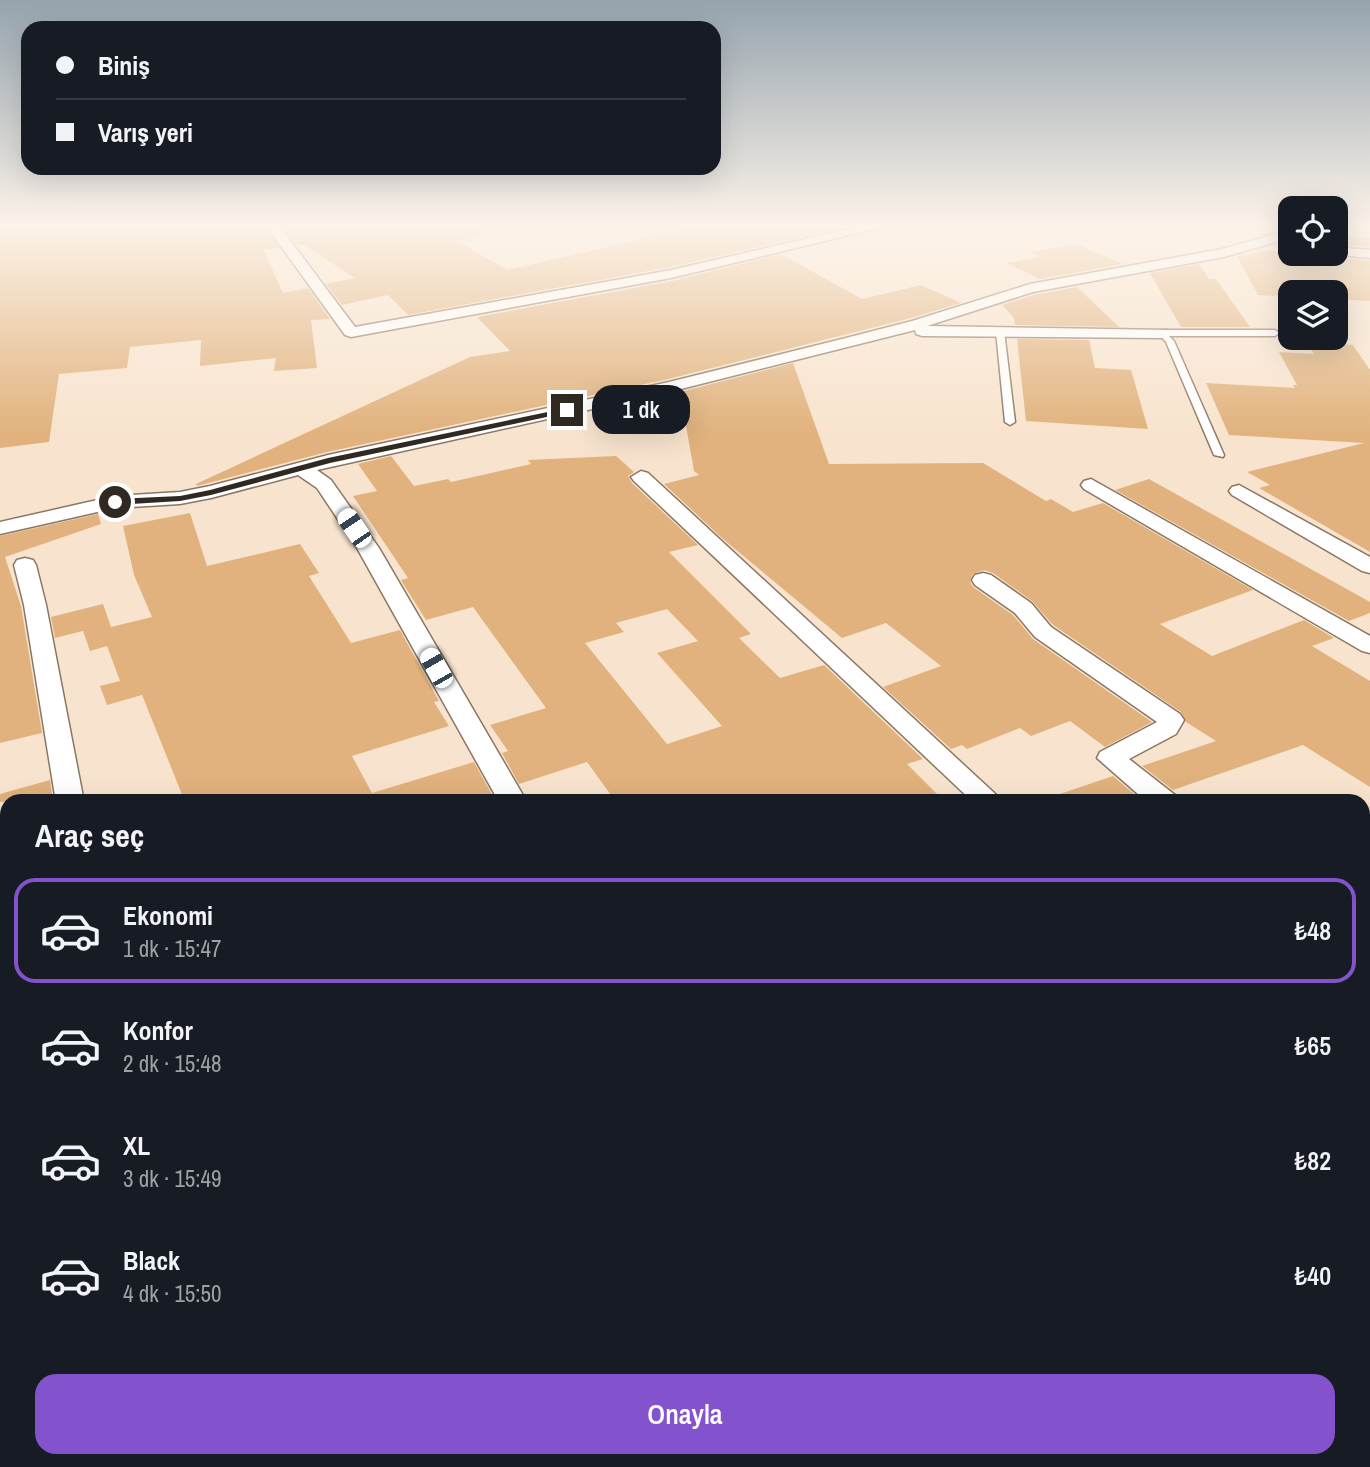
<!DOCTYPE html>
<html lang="tr">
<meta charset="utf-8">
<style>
body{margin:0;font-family:"Archivo Narrow",sans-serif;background:#20242c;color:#f1f3f6;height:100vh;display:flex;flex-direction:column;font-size:26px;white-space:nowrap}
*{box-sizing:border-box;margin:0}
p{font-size:23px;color:#9ea1a6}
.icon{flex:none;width:38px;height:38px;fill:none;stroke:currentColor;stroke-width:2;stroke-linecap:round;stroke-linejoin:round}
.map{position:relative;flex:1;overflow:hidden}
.sheet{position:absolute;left:0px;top:794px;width:1370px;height:674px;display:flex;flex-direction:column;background:#171b24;border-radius:21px 21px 0 0;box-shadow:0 7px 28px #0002}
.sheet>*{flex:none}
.guide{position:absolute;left:21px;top:21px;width:700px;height:154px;border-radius:21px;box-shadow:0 7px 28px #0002;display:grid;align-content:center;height:154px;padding:0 35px;background:#171b24}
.controls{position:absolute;left:1278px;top:196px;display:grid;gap:14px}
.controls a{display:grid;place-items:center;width:70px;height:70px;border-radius:14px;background:#171b24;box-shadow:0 7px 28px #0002;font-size:35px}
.end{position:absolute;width:32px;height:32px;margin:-16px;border:9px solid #302921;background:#fff;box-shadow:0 0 0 4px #fff}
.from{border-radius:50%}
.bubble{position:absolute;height:49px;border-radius:21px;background:#171b24;box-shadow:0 7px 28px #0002;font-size:23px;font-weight:600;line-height:49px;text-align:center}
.car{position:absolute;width:21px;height:42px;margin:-21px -10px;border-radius:9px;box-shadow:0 0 5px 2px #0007;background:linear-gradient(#fff 24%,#345 0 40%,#fff 0 76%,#345 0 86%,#fff 0)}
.guide b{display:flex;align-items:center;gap:24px;height:66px;font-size:26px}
.guide b+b{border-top:2px solid #363941}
.guide i{width:18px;height:18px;background:#f1f3f6}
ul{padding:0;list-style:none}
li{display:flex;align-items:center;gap:21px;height:105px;margin:0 14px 10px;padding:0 21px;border:4px solid transparent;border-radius:21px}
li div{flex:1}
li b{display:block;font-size:26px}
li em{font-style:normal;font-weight:600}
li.active{border-color:#8253cc}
li>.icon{width:63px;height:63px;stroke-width:1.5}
h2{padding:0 35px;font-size:32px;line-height:84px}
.cta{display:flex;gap:14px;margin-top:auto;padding:14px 35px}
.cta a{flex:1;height:80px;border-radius:21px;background:#8253cc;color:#fff;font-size:28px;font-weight:600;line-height:80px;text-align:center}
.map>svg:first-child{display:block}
.building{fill:#e1b27d;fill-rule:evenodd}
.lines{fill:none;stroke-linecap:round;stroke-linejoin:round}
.service-casing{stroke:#8a7763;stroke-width:3}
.minor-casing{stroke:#8a7763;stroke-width:3}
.service{fill:#fff;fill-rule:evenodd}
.minor{fill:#fff;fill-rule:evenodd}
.route{fill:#302921}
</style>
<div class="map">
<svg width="1370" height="1467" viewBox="0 0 1370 1467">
<rect width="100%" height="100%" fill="#f8e4ce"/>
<!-- building -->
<g class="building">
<path d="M0,227H265L279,248L263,249L283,293L308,288L330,319L311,320L317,368L274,371L276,358L200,366L201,340L130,347L127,368L59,374L49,442L0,448Z"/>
<path d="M284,227H479L480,236L456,241L508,270L693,227L839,229L670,267L408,315L388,295L342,305L326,284L355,278L304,245H297Z"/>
<path d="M1335,237L1370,238V247L1335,244Z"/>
<path d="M1076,244L1123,264L1040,279L1006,263L1040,257L1030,252Z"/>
<path d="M1268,251L1327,254L1330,257L1370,261V301L1335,299V292H1290V297L1258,295L1237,256Z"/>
<path d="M781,254L862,299L921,285L961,303L911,318L668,379L327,452L197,486L196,484L470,357L510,351L477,317L672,281Z"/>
<path d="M1199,264L1209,279H1216L1250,327H1181L1150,273Z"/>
<path d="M1077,287L1119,327L1015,325L1014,318L1002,305L1034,295Z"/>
<path d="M1017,339L1089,340L1095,368L1131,370L1148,429L1026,421Z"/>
<path d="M1307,342L1353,345L1370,370V552L1259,488L1270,485L1247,472L1364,443L1229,435L1206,383L1295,388L1293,385H1297L1279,352L1314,354Z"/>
<path d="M793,363L829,464L983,463L1046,501L1051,499L1073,512L1103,503L1253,590L1160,624L1212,656L1304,620L1334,638L1312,646L1370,681V787L1303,745L1173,790L1142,766L1216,741L1186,722L1181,712L1053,625L1032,601L993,573L984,570L973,574L970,581L973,587L1013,615L1033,639L1152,722L1105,747L1070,721L1031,736L1020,728L967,749L962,745L951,749L883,687L941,666L886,623L842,638L723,539L664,484L699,475L694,471L680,392Z"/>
<path d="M391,456L414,486L448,479L451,482L531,464L528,460L616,456L634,472L628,476L632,483L698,545L669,552L751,634L739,638L780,678L824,665L923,759L907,764L945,802H616L587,762L519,784L502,753L508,751L490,725L546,708L473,607L426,620L407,590L401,580L408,578L353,496L377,491L358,464ZM667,609L698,641L657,653L722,726L667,744L585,643L624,632L616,623Z"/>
<path d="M1149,479L1370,602V613L1349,621L1115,490Z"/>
<path d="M190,513L207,566L300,544L319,573L309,576L351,643L400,630L439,701L434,702L449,726L352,756L372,793L474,762L496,802H185L142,695L107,705L100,686L120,681L107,646L90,651L83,631L55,638L51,617L103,604L111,627L152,617L134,575L123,526Z"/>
<path d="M98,514L101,524L5,557L21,606L42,733L0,743V536Z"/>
<path d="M1113,776L1142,801L1048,802V798Z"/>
<path d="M50,780L53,802H0V794Z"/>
</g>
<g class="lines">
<!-- service casing -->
<g class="service-casing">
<g id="service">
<path d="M1000,328L1004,331L1015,422L1010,425L1005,422L996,331Z"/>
<path d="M1162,330H1275L1279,333L1275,336H1169L1174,341L1224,455L1223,457L1214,455L1166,342L1158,333Z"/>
</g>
</g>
<!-- minor casing -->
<g class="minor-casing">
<g id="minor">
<path d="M267,227H280L355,327L671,270L858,227H883L671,278L351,337L345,335Z"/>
<path d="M1290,230V238L1224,257L1033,292L927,326L1168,330L1170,333L1168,336L1162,338L922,336L916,334L915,330L669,392L317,470L331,480L379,548L527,802H499L357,548L317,488L298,475L211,498L180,504L115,508L0,534V522L115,496L180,492L210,486L328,455L669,382L842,339L912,321L1030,284L1222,249Z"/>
<path d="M1335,247L1370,250V258L1330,254H1335Z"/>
<path d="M641,471L648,473L1004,802H973L634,481L631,477Z"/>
<path d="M1091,479L1370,636V653L1362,651L1084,489L1081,485L1084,481Z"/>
<path d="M1239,485L1370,557V573L1362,571L1232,495L1229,491L1232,487Z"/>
<path d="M25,558L33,560L36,565L46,605L84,802H56L24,605L14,565L17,560Z"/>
<path d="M983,573L991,575L1031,603L1051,627L1180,714L1184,720L1176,734L1129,759L1175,795L1179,802H1147L1097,758L1100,752L1157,722L1035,637L1015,613L975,585L972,580L975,575Z"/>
<path d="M1363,945L1370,947V975L1363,973Z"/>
<path d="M1370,1046V1076L1363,1078V1048Z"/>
<path d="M214,1461H259L260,1467H214Z"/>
<path d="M587,1461H683L686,1467H640L638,1463L637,1467H584Z"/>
</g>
</g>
<!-- service -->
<use href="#service" class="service"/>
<!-- minor -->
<use href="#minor" class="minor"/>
</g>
<!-- sky -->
<linearGradient id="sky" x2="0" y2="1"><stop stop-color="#95a3ae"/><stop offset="0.52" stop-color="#fcf3e9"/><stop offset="1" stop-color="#fcf3e9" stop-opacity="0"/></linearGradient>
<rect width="1370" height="433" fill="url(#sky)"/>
<!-- route -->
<path class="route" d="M567,408L570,412L330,463L211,495L180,501L115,505L111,502L115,499L180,496L210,490L328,458Z"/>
</svg>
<div class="controls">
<a><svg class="icon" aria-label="locate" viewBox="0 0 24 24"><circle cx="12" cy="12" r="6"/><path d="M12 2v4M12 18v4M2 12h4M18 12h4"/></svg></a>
<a><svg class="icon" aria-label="layers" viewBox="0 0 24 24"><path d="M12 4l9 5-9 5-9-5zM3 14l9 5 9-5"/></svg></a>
</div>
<i class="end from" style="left:115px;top:502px"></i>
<i class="end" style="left:567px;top:410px"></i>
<div class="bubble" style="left:592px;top:385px;width:98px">1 dk</div>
<i class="car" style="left:354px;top:528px;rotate:326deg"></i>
<i class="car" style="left:436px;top:668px;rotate:330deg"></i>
<div class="guide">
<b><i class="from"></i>Biniş</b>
<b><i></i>Varış yeri</b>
</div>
<section class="sheet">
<h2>Araç seç</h2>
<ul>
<li class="active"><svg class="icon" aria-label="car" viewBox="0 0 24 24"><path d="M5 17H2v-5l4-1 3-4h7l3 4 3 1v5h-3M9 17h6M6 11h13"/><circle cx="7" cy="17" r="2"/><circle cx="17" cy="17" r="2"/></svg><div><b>Ekonomi</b><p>1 dk · 15:47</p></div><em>₺48</em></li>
<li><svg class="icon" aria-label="car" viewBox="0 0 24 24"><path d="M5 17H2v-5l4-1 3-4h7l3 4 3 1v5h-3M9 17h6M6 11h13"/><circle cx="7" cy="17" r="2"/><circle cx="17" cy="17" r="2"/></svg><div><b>Konfor</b><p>2 dk · 15:48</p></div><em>₺65</em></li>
<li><svg class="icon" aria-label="car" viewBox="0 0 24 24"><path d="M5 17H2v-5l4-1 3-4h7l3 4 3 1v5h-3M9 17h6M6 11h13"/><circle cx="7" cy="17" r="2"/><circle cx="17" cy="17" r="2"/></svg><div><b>XL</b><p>3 dk · 15:49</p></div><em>₺82</em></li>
<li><svg class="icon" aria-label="car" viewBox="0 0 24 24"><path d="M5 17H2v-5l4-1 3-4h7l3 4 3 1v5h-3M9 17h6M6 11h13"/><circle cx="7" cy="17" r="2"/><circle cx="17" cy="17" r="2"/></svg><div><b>Black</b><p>4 dk · 15:50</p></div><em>₺40</em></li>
</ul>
<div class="cta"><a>Onayla</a></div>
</section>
</div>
